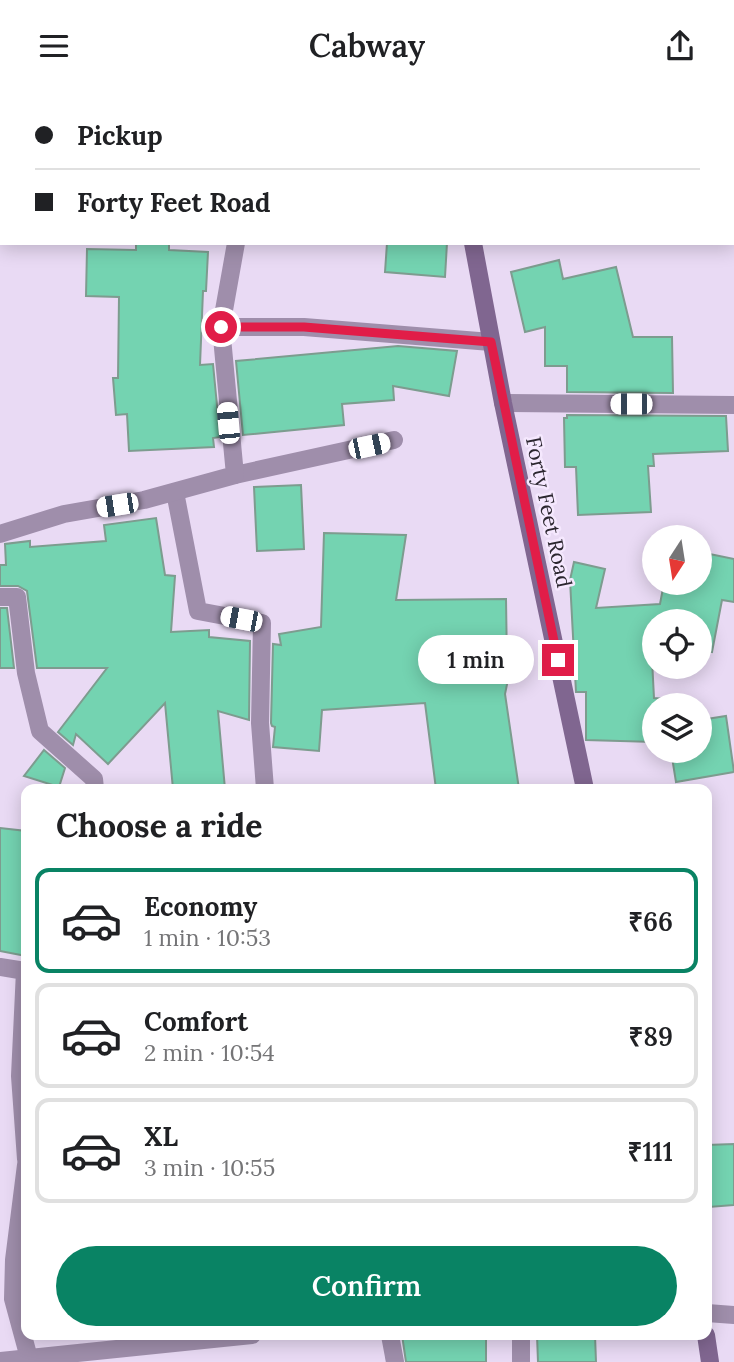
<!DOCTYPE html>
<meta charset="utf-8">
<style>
body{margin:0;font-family:Lora,serif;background:#f6f6f6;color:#202124;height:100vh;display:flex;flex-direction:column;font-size:26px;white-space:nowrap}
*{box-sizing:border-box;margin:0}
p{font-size:23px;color:#757577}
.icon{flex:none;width:38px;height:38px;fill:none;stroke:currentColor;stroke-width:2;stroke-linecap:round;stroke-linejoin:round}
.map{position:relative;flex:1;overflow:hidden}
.side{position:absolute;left:21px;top:693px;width:691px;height:556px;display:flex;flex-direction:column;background:#fff;border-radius:14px;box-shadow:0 4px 18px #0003}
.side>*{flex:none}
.guide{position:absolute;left:0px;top:0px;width:735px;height:154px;box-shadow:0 4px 18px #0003;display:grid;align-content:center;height:154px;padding:0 35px;background:#fff}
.needle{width:46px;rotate:192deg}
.fabs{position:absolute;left:642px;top:434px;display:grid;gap:14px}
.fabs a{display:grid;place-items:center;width:70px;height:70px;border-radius:50%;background:#fff;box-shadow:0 4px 18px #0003;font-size:35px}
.end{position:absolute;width:32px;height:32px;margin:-16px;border:9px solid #e11d48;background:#fff;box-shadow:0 0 0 4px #fff}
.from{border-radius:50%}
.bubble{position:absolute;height:49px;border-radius:24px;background:#fff;box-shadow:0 4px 18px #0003;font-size:23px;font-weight:600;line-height:49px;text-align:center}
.car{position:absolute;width:21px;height:42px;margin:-21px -10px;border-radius:9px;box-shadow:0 0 5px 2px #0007;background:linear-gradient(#fff 24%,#345 0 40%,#fff 0 76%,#345 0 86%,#fff 0)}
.guide b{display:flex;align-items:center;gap:24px;height:66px;font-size:26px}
.guide b+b{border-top:2px solid #e0e0e0}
.guide i{width:18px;height:18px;background:#202124}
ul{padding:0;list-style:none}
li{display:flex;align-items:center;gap:21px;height:105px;margin:0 14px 10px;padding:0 21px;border:4px solid #e0e0e0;border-radius:14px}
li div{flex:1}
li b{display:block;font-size:26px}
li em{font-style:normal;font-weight:600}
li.active{border-color:#098364}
li>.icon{width:63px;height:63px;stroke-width:1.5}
h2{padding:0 35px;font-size:32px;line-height:84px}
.button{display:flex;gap:14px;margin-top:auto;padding:14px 35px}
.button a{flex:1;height:80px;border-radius:42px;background:#098364;color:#fff;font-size:28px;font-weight:600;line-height:80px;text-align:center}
header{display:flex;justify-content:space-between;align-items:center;height:91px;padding:0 35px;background:#fff;font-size:32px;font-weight:600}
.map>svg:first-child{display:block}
.building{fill:#74d3b1;stroke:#7d9c8f;stroke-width:2}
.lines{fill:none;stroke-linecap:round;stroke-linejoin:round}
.street{stroke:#9f8eab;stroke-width:18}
.secondary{stroke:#806690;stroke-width:18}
.route{stroke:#e11d48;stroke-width:9}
.labels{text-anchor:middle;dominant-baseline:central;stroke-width:5;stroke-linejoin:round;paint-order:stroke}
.street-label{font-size:21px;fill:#2b262f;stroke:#f5e8fe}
</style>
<header><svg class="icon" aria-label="menu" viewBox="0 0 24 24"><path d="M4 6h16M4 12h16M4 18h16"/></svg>Cabway<svg class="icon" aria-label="share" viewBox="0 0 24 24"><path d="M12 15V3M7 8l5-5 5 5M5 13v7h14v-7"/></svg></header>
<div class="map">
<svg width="734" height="1271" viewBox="0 0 734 1271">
<rect width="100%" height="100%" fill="#e9daf4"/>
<!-- building -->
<g class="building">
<path d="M136,152H169V159L208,161L206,200H203L200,274L213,273L220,346L213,347L214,356L129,360L127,323L116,324L113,287H118L119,206L86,205L87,158L136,159Z"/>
<path d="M387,152H447L445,186L385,181Z"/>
<path d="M559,169L563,188L616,176L633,246H672L673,302L567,301V275H545V236L525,241L511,181Z"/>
<path d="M398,255L457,260L449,305L393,295L394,309L342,313L344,334L243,344L236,270Z"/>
<path d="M567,324L726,325L728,360L653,363L654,375H648L651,421L578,424L576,376H565L564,327H567Z"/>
<path d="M301,394L304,458L257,460L254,396Z"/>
<path d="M156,427L165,484L175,485L171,541L209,539V546L250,550L249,629L218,620L225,698H173L165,612L108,673L76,643L73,654L58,641L107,577H37L27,500L18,495H0V474H6L5,453L30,450V456L106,450L104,434Z"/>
<path d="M324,442L406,444L396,509L506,508L507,573L511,574L505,603L519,698H436L425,612L322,619L319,660L273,656L275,636L272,635L271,632L273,553L281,554L279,543L321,536Z"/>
<path d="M700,461L734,468V511L722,509L712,561L700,558V530H654V550L651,549L654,607L664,608V614H654V651L586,649V601H576L570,489L574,471L605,478L596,517L660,513L664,492H700Z"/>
<path d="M0,517H7L14,577H0Z"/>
<path d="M726,625L734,681L676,691L671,660H700V629Z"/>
<path d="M44,659L65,677L59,696L24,685Z"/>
<path d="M0,737L26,740V865L0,860Z"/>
<path d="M734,1053V1114L709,1116L707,1054Z"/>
<path d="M402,1244H486V1271H406Z"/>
<path d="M537,1244H595L596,1271H538Z"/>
</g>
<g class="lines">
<!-- street -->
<g class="street">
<path d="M226,0V2"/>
<path d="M733,106H734"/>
<path d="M221,236L236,152"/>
<path d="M503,312L734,314"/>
<path d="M235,384L394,349"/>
<path d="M175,401L198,520L262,532L260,632L265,698"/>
<path d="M0,443L64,423L144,409L235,384L221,236H304L491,251"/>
<path d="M0,506H17L26,582L40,640L94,688L95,698"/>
<path d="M0,876L25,880L20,985L26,1068"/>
<path d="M26,1074L14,1169L13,1208L29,1267"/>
<path d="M707,1222L734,1224"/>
<path d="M390,1244L395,1271"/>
<path d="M521,1244V1271"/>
<path d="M0,1270L252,1244"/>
</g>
<!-- secondary -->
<g class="secondary">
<path d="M439,0V2"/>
<path d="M15,2L20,0"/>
<path d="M0,6H2"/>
<path d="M473,152L503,312L585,698"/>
<path d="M706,1244L710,1271"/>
</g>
</g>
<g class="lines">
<!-- route -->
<path class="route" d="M221,236H304L491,251L558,569"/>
</g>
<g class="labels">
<!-- street labels -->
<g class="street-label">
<text transform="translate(549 421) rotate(78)">Forty Feet Road</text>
</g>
</g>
</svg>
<div class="fabs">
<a><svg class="needle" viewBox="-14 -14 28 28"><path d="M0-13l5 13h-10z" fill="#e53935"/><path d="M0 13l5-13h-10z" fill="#757577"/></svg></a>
<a><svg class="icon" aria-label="locate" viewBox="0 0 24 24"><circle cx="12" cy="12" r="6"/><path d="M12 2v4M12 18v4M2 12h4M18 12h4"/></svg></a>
<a><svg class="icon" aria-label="layers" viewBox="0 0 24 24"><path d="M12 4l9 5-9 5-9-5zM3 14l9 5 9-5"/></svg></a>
</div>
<i class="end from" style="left:221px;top:236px"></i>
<i class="end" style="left:558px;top:569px"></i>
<div class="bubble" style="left:418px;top:544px;width:116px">1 min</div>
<i class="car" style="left:631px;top:313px;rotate:270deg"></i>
<i class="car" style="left:228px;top:332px;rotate:355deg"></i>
<i class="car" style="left:369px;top:355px;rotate:78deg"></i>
<i class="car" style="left:117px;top:414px;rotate:261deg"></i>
<i class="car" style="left:241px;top:528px;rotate:281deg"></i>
<div class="guide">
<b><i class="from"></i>Pickup</b>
<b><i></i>Forty Feet Road</b>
</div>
<section class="side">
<h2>Choose a ride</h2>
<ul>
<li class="active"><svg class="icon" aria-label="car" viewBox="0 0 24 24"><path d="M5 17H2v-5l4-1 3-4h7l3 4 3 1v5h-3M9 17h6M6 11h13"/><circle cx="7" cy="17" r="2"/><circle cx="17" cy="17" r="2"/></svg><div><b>Economy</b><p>1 min · 10:53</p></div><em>₹66</em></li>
<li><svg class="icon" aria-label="car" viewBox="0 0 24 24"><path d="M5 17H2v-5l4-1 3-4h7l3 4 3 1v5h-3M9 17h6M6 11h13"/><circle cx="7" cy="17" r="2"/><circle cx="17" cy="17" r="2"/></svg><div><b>Comfort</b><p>2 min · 10:54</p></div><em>₹89</em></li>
<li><svg class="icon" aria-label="car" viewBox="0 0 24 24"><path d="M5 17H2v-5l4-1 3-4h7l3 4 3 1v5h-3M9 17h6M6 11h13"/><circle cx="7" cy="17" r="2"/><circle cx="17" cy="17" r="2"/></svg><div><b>XL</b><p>3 min · 10:55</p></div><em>₹111</em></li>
</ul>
<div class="button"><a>Confirm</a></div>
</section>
</div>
